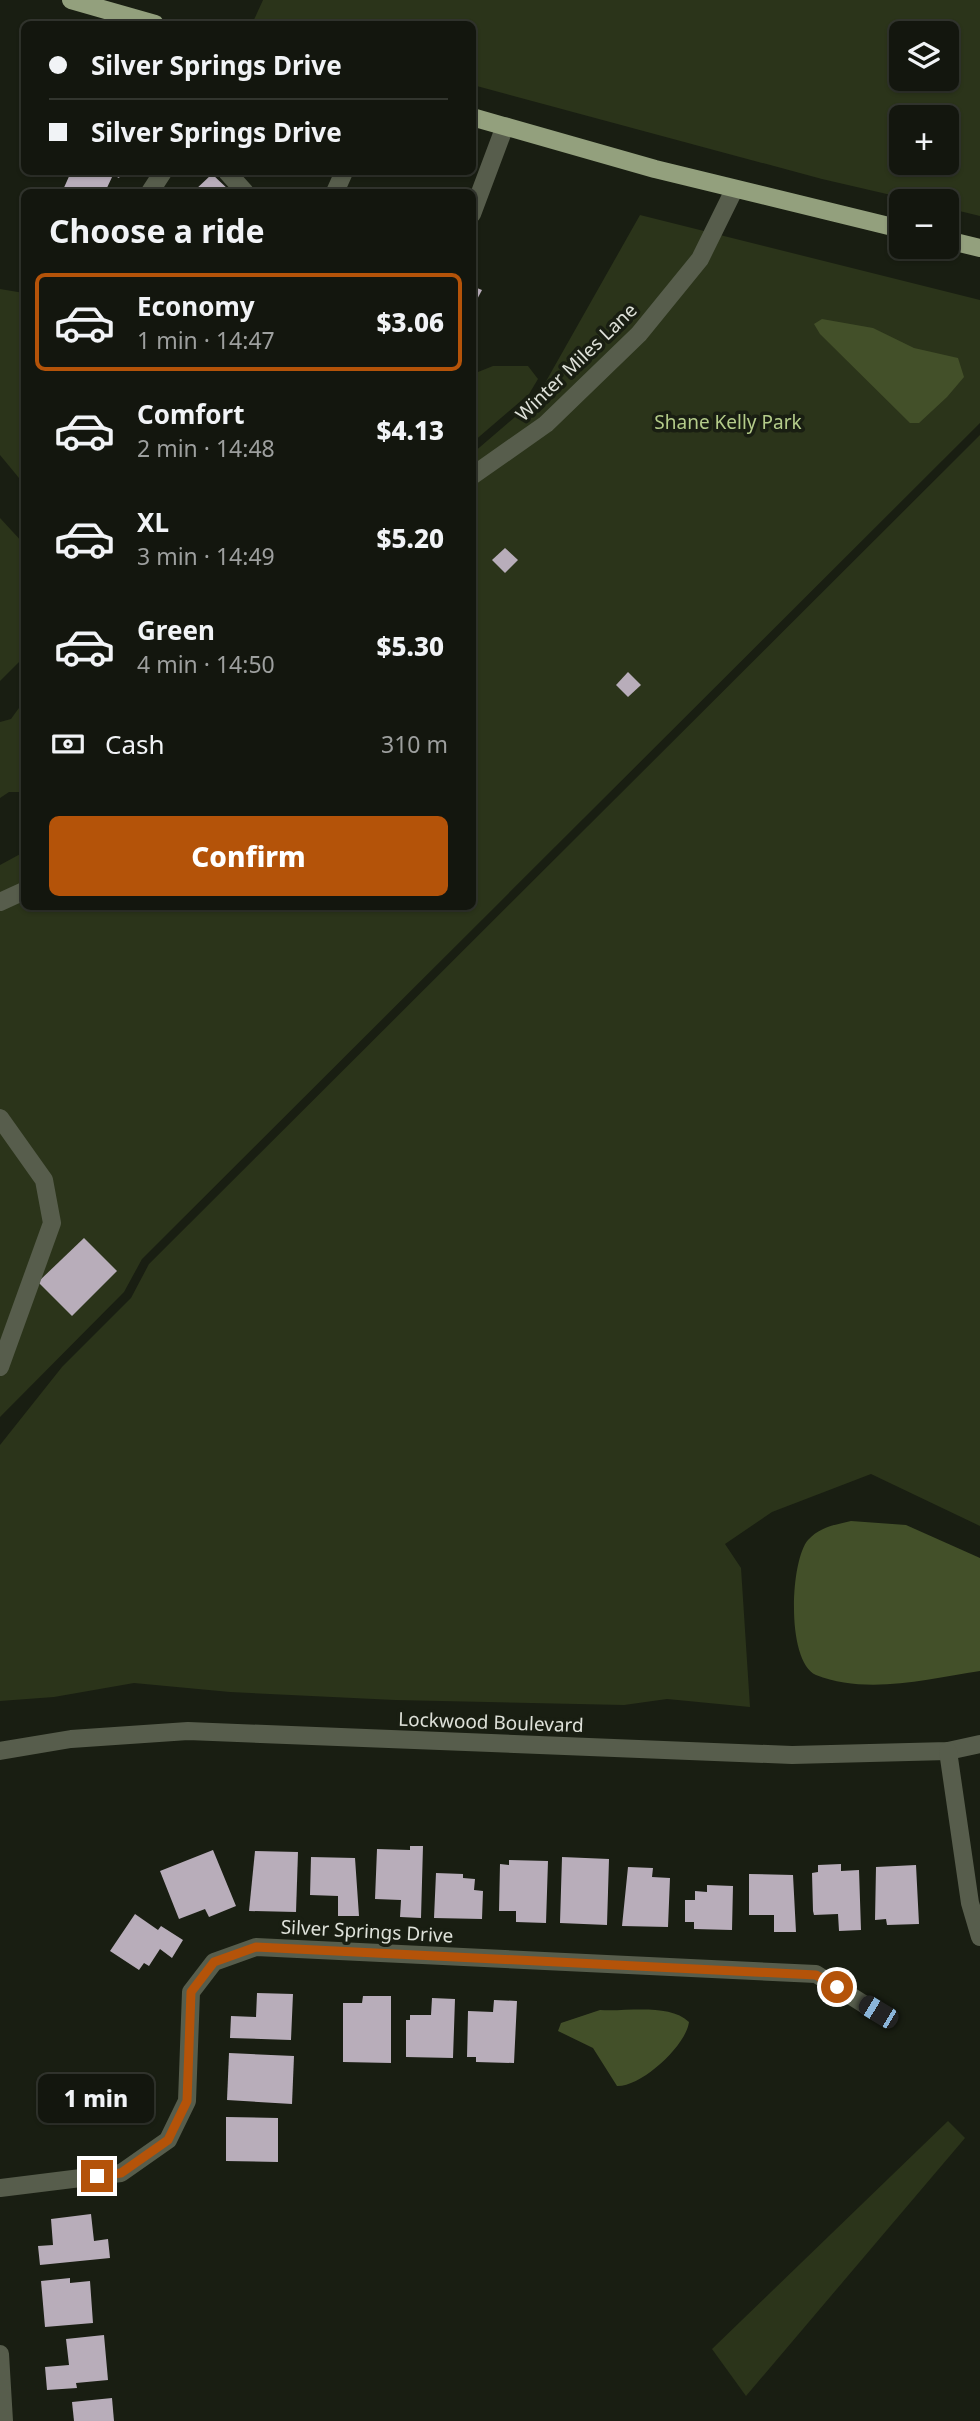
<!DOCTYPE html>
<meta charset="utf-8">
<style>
body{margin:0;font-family:"Noto Sans",sans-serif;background:#1c1f17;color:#f1f3f6;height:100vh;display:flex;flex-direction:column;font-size:26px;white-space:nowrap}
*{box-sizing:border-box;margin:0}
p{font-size:23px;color:#9d9f9e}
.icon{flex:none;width:38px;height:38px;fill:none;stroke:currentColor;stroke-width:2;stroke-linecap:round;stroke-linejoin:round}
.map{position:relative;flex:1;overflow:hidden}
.panel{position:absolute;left:21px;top:189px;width:455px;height:721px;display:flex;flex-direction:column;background:#13160e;border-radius:10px;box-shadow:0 2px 5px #0004,0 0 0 2px #32352e}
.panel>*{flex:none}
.banner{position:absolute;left:21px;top:21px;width:455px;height:154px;border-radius:10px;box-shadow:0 2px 5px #0004,0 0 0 2px #32352e;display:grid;align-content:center;height:154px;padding:0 28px;background:#13160e}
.fabs{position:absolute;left:889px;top:21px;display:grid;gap:14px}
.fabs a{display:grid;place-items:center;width:70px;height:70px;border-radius:10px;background:#13160e;box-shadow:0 2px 5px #0004,0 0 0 2px #32352e;font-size:35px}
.end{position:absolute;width:32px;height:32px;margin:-16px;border:9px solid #b45309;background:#fff;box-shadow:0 0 0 4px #fff}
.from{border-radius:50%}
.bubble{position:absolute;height:49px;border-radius:10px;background:#13160e;box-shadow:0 2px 5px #0004,0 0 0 2px #32352e;font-size:23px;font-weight:800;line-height:49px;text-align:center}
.car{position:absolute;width:21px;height:42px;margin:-21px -10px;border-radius:9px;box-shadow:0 0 5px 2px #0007;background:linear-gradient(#222 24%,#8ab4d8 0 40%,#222 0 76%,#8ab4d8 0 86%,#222 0)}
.banner b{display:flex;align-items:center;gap:24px;height:66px;font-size:26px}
.banner b+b{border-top:2px solid #32352e}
.banner i{width:18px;height:18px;background:#f1f3f6}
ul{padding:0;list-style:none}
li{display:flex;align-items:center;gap:21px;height:98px;margin:0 14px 10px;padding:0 14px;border:4px solid transparent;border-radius:10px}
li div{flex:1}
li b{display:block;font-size:26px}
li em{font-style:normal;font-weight:800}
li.current{border-color:#b45309}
li>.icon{width:63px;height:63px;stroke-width:1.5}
h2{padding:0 28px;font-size:32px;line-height:84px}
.pay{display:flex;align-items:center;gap:18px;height:77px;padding:0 28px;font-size:26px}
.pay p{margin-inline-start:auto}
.primary-button{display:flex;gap:14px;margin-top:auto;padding:14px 28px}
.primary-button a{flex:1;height:80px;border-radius:10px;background:#b45309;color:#fff;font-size:28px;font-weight:800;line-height:80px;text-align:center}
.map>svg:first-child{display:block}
.green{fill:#2b341a;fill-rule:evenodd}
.water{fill:#435029}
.building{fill:#b8adba}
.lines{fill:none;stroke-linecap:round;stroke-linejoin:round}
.minor{stroke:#575d4c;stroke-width:18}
.major{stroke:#93a07d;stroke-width:18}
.route{stroke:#b45309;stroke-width:9}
.labels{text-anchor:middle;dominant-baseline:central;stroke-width:7;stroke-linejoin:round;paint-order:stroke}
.street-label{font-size:19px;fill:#dee1d9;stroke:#191e12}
.park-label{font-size:19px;fill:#b4cc8a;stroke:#191e12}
</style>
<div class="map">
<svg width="980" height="2421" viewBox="0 0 980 2421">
<rect width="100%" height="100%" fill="#191e12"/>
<!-- green -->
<g class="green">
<path d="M263,0H980V216L947,208V201H917L822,179L473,85L472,24H252ZM901,33H947V79H901ZM901,117H947V163H901Z"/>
<path d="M640,215L980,300V423L142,1259L124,1292L0,1417V865L24,852V906H472L473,453L536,399Z"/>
<path d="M0,289L24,293V484L0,455Z"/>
<path d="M493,366H528L538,379L529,394L473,442V374Z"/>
<path d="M980,435V1526L871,1474L772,1512L725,1544L741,1568L750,1707L667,1699L624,1705L395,1700L230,1692L134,1683L54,1697L0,1701V1445L62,1367L131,1298L149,1264Z"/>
<path d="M0,518L24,544V657L0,681Z"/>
<path d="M24,701V792H9L0,798V722L11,719Z"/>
<path d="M948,2121L965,2138L746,2396L712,2349Z"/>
</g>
<!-- water -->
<g class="water">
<path d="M822,319L873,328L914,348L958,358L964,377L947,397L919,423H910L820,334L814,324Z"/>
<path d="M851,1521L906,1525L980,1558V1671C928,1679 867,1695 816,1675C786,1662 790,1561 808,1540C820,1527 834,1525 851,1521Z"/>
<path d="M600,2010C626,2012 669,2003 689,2022C686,2046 641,2087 617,2086L593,2048L558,2031L561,2023Z"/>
</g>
<!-- building -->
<g class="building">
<path d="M71,172H122L119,178L113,175L105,192H62Z"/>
<path d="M212,174L231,192H193Z"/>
<path d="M472,286L482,290L472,309Z"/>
<path d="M505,548L518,560L505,573L492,560Z"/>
<path d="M628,672L641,685L628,697L616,685Z"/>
<path d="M84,1238L117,1271L72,1316L38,1282Z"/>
<path d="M410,1846H423L421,1918L400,1917L401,1900L375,1899L377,1849L410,1850Z"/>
<path d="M213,1850L236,1906L209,1917L205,1909L179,1919L160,1871Z"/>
<path d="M255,1851L298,1852L296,1912L249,1911Z"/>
<path d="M311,1857L355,1858L359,1916H338V1896L310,1895Z"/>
<path d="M562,1857L609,1859L607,1925L560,1923Z"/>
<path d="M509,1860L548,1861L546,1923L516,1922V1911H499L500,1864L509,1865Z"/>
<path d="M841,1864V1871L859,1870L861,1930L839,1931L838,1914L814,1915L813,1911L812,1873L818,1872V1865Z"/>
<path d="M916,1865L919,1924L887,1925L886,1919L875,1920L876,1867Z"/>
<path d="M628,1867L653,1868L652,1877L670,1878L668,1927L622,1926Z"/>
<path d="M436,1873L463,1874V1878L475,1879L474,1890L483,1891L482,1919L434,1918Z"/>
<path d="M749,1874L793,1875L796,1932H774V1915H749Z"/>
<path d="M707,1885L733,1886L732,1930L694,1929V1922H685V1900H695V1891L707,1892Z"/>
<path d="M135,1914L158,1930L161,1926L183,1940L172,1958L160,1949L149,1966L144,1963L139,1970L110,1951Z"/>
<path d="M257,1993L293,1994L291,2040L230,2038L231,2016L256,2017Z"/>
<path d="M363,1996H391V2063L343,2062V2003H362Z"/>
<path d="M432,1998L455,1999L453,2058L406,2057V2020H410V2015H431Z"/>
<path d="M494,2000L517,2001L514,2063L476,2062V2057H467L468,2011L493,2012Z"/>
<path d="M229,2053L294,2056L292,2104L227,2100Z"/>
<path d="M226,2117L278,2118V2162L226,2161Z"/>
<path d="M91,2214L94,2241L108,2239L110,2258L40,2265L38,2246L53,2245L51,2219Z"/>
<path d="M70,2278V2283L90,2281L93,2323L45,2327L41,2281Z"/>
<path d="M104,2335L108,2380L76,2383L77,2388L47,2390L45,2367L69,2365L66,2339Z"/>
<path d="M112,2398L114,2421H74L72,2402Z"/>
</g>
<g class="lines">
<!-- minor -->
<g class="minor">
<path d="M227,172L245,192"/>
<path d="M150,192L163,172"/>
<path d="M335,192L344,172"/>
<path d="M472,214L505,126"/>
<path d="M472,476L546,424L639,334L700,259L734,190"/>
<path d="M0,902L24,891"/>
<path d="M0,1118L44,1180L52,1223L0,1367"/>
<path d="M0,1751L71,1739L188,1731L792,1755L948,1751L980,1744"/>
<path d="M948,1751L970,1903L980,1937"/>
<path d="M0,2188L121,2173L168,2140L187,2101L191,1992L214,1962L256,1947L816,1974L878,2013"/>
<path d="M0,2354L4,2421"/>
</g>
<!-- major -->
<g class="major">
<path d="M71,0L155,24"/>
<path d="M472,117L655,169L901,229"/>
<path d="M947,240L980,248"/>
</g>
</g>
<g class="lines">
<!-- route -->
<path class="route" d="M97,2176L121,2173L168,2140L187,2101L191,1992L214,1962L256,1947L816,1975L837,1987"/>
</g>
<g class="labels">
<!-- street labels -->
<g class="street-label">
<text transform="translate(576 362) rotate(-44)">Winter Miles Lane</text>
<text transform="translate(491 1722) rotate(2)">Lockwood Boulevard</text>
<text transform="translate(367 1931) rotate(3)">Silver Springs Drive</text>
</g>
<!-- park labels -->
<g class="park-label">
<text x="728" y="422">Shane Kelly Park</text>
</g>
</g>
</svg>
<div class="fabs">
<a><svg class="icon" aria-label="layers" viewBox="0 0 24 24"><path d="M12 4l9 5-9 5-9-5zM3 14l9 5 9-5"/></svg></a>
<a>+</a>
<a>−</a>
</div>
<i class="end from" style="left:837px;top:1987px"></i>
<i class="end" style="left:97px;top:2176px"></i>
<div class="bubble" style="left:38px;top:2074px;width:116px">1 min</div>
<i class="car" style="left:878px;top:2012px;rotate:301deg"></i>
<div class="banner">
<b><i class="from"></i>Silver Springs Drive</b>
<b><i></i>Silver Springs Drive</b>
</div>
<section class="panel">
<h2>Choose a ride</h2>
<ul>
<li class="current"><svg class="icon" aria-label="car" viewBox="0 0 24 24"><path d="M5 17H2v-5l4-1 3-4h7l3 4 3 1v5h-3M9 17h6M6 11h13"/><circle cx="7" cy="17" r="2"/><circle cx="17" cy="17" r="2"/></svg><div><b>Economy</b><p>1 min · 14:47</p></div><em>$3.06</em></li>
<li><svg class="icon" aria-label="car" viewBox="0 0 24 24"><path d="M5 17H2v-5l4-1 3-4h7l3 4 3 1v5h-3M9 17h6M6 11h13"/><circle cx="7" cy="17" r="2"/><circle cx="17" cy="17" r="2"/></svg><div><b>Comfort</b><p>2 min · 14:48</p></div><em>$4.13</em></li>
<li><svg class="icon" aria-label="car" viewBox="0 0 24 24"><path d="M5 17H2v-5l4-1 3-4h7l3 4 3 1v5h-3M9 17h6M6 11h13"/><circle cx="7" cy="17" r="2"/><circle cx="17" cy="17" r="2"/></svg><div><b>XL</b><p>3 min · 14:49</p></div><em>$5.20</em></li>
<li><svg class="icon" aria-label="car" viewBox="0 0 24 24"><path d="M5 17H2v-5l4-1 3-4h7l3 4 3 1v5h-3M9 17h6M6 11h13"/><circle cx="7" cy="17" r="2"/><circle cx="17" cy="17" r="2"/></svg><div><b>Green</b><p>4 min · 14:50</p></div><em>$5.30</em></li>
</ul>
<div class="pay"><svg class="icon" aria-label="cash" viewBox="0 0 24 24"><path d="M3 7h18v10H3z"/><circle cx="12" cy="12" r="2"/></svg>Cash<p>310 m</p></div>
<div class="primary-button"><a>Confirm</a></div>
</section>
</div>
